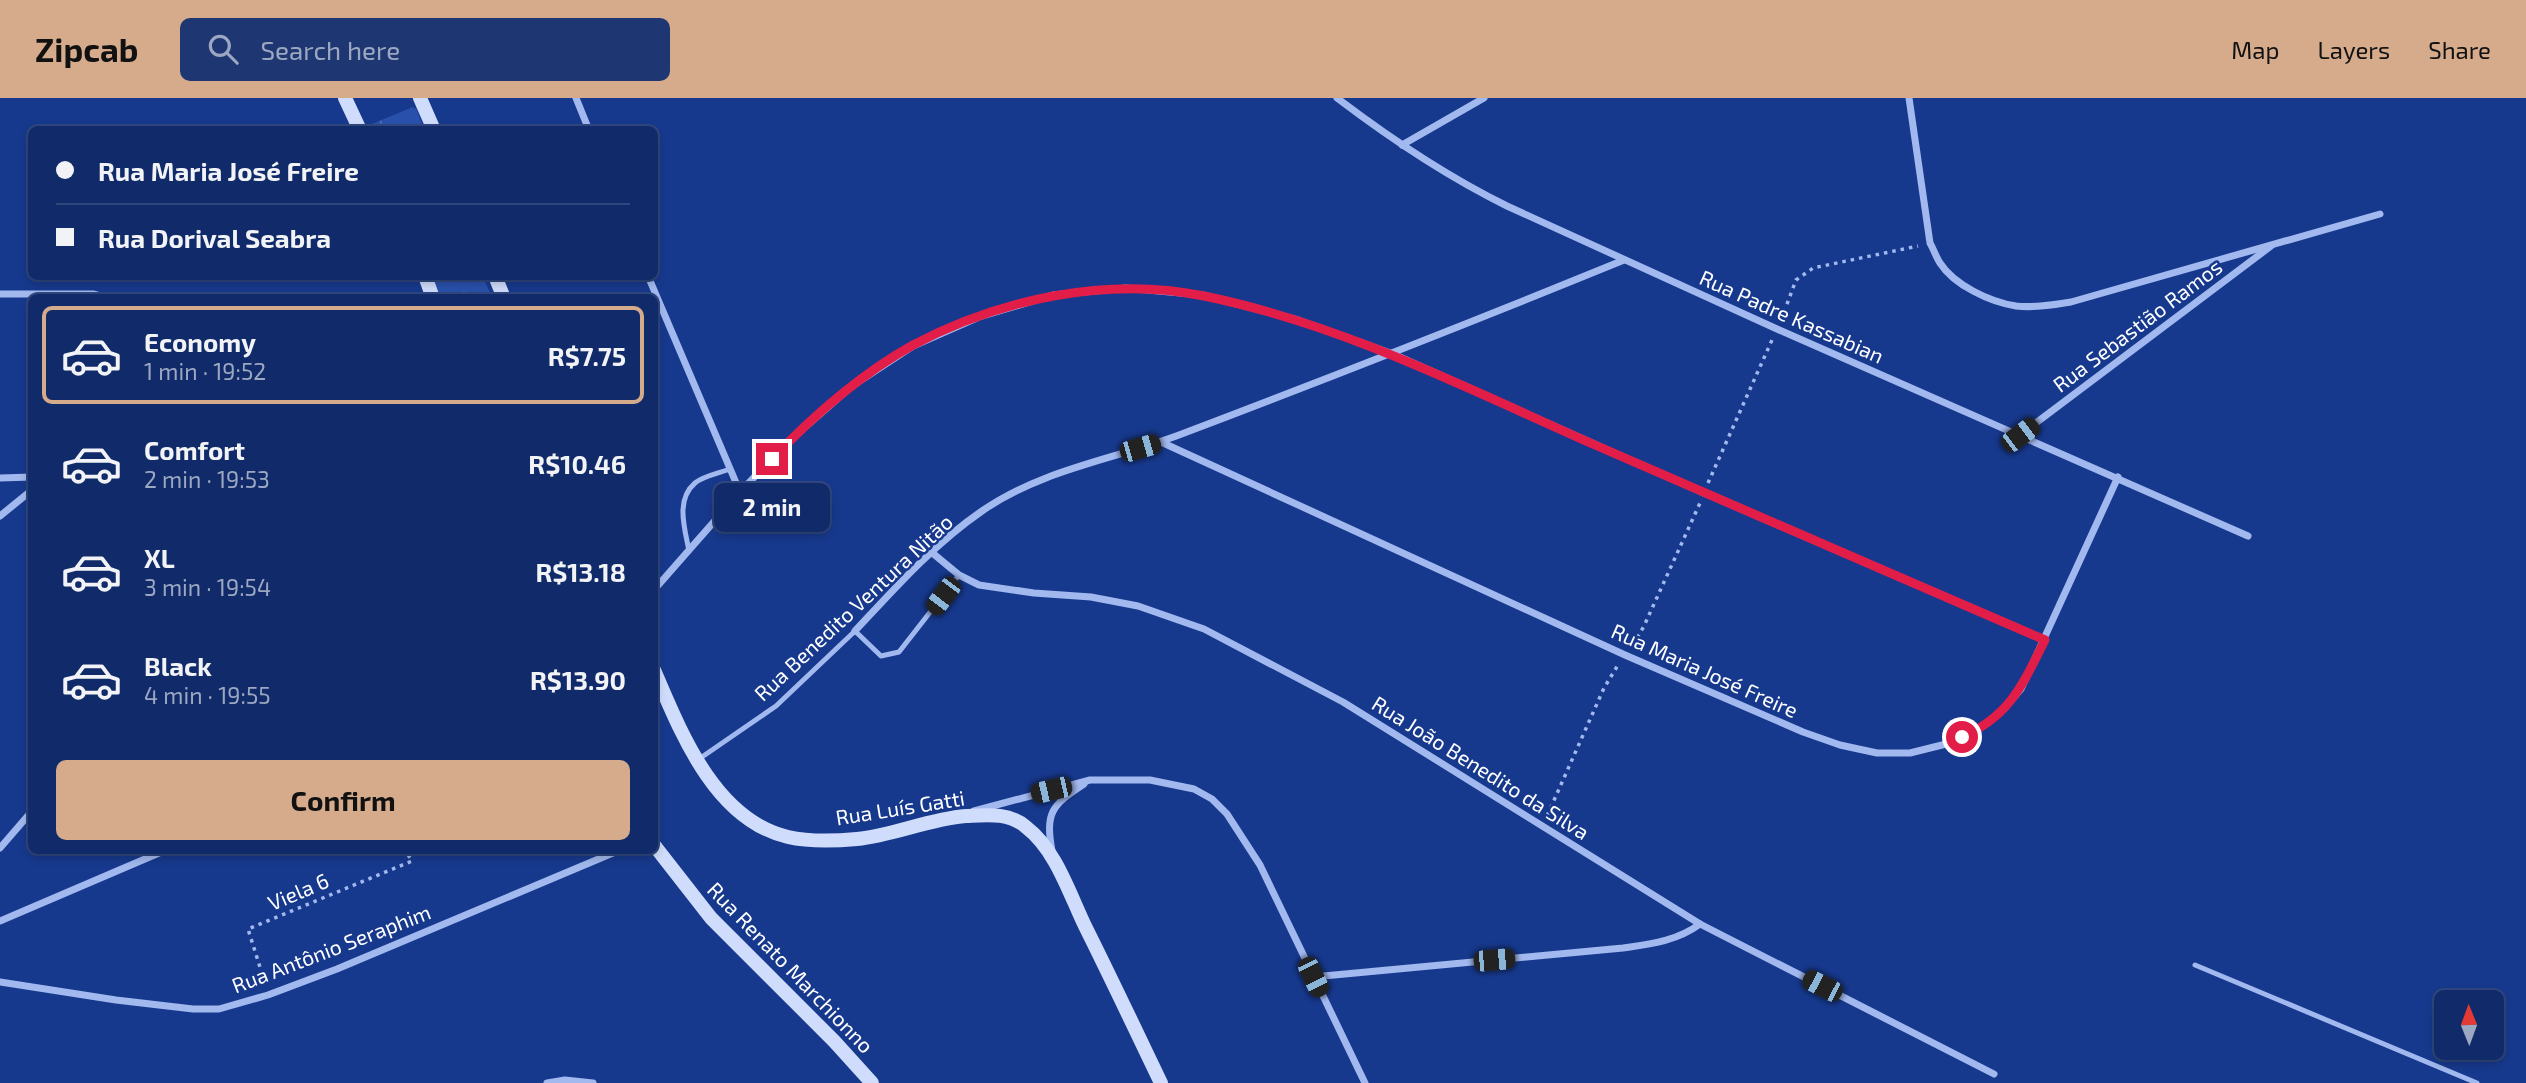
<!DOCTYPE html>
<meta charset="utf-8">
<style>
body{margin:0;font-family:"Exo 2",sans-serif;background:#1e3772;color:#f1f3f6;height:100vh;display:flex;flex-direction:column;font-size:26px;white-space:nowrap}
*{box-sizing:border-box;margin:0}
p{font-size:23px;color:#9ca7c1}
.icon{flex:none;width:38px;height:38px;fill:none;stroke:currentColor;stroke-width:2;stroke-linecap:round;stroke-linejoin:round}
.map{position:relative;flex:1;overflow:hidden}
.panel{position:absolute;left:28px;top:196px;width:630px;height:560px;display:flex;flex-direction:column;background:#112b6a;border-radius:10px;box-shadow:0 4px 10px #0003,0 0 0 2px #30477e}
.panel>*{flex:none}
.top-card{position:absolute;left:28px;top:28px;width:630px;height:154px;border-radius:10px;box-shadow:0 4px 10px #0003,0 0 0 2px #30477e;display:grid;align-content:center;height:154px;padding:0 28px;background:#112b6a}
.needle{width:46px;rotate:359deg}
.tools{position:absolute;left:2434px;top:892px;display:grid;gap:14px}
.tools a{display:grid;place-items:center;width:70px;height:70px;border-radius:10px;background:#112b6a;box-shadow:0 4px 10px #0003,0 0 0 2px #30477e;font-size:35px}
.end{position:absolute;width:32px;height:32px;margin:-16px;border:9px solid #e11d48;background:#fff;box-shadow:0 0 0 4px #fff}
.from{border-radius:50%}
.bubble{position:absolute;height:49px;border-radius:10px;background:#112b6a;box-shadow:0 4px 10px #0003,0 0 0 2px #30477e;font-size:23px;font-weight:700;line-height:49px;text-align:center}
.car{position:absolute;width:21px;height:42px;margin:-21px -10px;border-radius:9px;box-shadow:0 0 5px 2px #0007;background:linear-gradient(#222 24%,#8ab4d8 0 40%,#222 0 76%,#8ab4d8 0 86%,#222 0)}
.top-card b{display:flex;align-items:center;gap:24px;height:66px;font-size:26px}
.top-card b+b{border-top:2px solid #30477e}
.top-card i{width:18px;height:18px;background:#f1f3f6}
ul{padding:12px 0 0;list-style:none}
li{display:flex;align-items:center;gap:21px;height:98px;margin:0 14px 10px;padding:0 14px;border:4px solid transparent;border-radius:10px}
li div{flex:1}
li b{display:block;font-size:26px}
li em{font-style:normal;font-weight:700}
li.on{border-color:#d6ab8b}
li>.icon{width:63px;height:63px;stroke-width:1.5}
.cta{display:flex;gap:14px;margin-top:auto;padding:14px 28px}
.cta a{flex:1;height:80px;border-radius:10px;background:#d6ab8b;color:#111;font-size:28px;font-weight:700;line-height:80px;text-align:center}
header{display:flex;align-items:center;gap:42px;box-sizing:border-box;height:98px;padding:0 35px;background:#d6ab8b;color:#111}
header strong{font-size:33px}
nav{display:flex;gap:38px;margin-inline-start:auto;font-size:24px}
.search{width:490px;height:63px;background:#1e3772;display:flex;align-items:center;gap:18px;box-sizing:border-box;padding:0 24px;border-radius:10px;color:#9ca7c1;font-size:26px}
.map>svg:first-child{display:block}
.park{fill:url(#park-crowns)}
.pitch{fill:#2951ac}
.lines{fill:none;stroke-linecap:round;stroke-linejoin:round}
.path{stroke:#a2b9ef;stroke-width:3.5;stroke-dasharray:3.5 5;stroke-linecap:butt}
.lane{stroke:#a2b9ef;stroke-width:5}
.street{stroke:#a2b9ef;stroke-width:7}
.secondary{stroke:#d0dcfb;stroke-width:14}
.route{stroke:#e11d48;stroke-width:9}
.labels{text-anchor:middle;dominant-baseline:central;stroke-width:5;stroke-linejoin:round;paint-order:stroke}
.street-label{font-size:21px;fill:#fff;stroke:#17398d}
</style>
<header>
<strong>Zipcab</strong>
<div class="search"><svg class="icon" aria-label="search" viewBox="0 0 24 24"><circle cx="10" cy="10" r="6"/><path d="M15 15l6 6"/></svg>Search here</div>
<nav><a>Map</a><a>Layers</a><a>Share</a></nav>
</header>
<div class="map">
<svg width="2526" height="985" viewBox="0 0 2526 985">
<defs>
<pattern id="park-crowns" width="20" height="18" patternUnits="userSpaceOnUse" patternTransform="scale(1.75)"><rect width="20" height="18" fill="#2951ac"/><path d="M2 6a3 3 0 1 1 6 0M12 15a3 3 0 1 1 6 0" fill="none" stroke="#496bb8"/></pattern>
</defs>
<rect width="100%" height="100%" fill="#17398d"/>
<!-- park -->
<g class="park">
<path d="M413,9L422,31H368L367,28Z"/>
<path d="M430,179H483L492,199H438Z"/>
</g>
<!-- pitch -->
<path class="pitch" d="M416,10L424,31H407L401,15Z"/>
<g class="lines">
<!-- path -->
<g class="path">
<path d="M1781,222L1796,182L1813,170L1918,148"/>
<path d="M1708,385L1772,242"/>
<path d="M1633,547L1644,528L1700,405"/>
<path d="M1547,718L1604,590L1618,567"/>
<path d="M265,885L248,831L412,763L405,752"/>
</g>
<!-- lane -->
<g class="lane">
<path d="M689,453C685,431 675,402 695,385C703,378 720,375 730,371"/>
<path d="M699,661L776,608L855,533L881,558L899,554L959,477"/>
<path d="M2195,867L2477,985"/>
</g>
<!-- street -->
<g class="street">
<path d="M576,0L589,32"/>
<path d="M1337,0C1391,41 1446,78 1507,108L1777,231L2248,438"/>
<path d="M1909,0L1930,145C1934,152 1936,159 1940,165C1954,187 1990,204 2016,208C2034,210 2053,207 2071,204L2380,116"/>
<path d="M1402,47L1484,0"/>
<path d="M648,178L740,394"/>
<path d="M0,196H93L108,200"/>
<path d="M2020,337L2271,148"/>
<path d="M1161,344L1625,557L1803,634L1840,647L1877,655H1910L1946,646L1978,632L2004,611L2021,591L2118,379"/>
<path d="M0,380L32,379"/>
<path d="M0,418L32,392"/>
<path d="M930,453L959,477L979,487L1034,495L1091,499L1138,508L1204,531L1343,604L1700,826L1994,976"/>
<path d="M654,492L740,394L788,344L852,288L913,248L979,219L1053,197L1126,190L1202,197L1298,222L1393,256L1704,395L2045,542"/>
<path d="M855,533C895,490 934,446 982,413C1043,371 1112,362 1179,337C1329,280 1477,222 1624,162"/>
<path d="M974,713L1090,682H1150L1194,691L1212,701L1227,716L1260,767L1365,985"/>
<path d="M0,750L32,713"/>
<path d="M1052,753C1045,714 1052,707 1084,686"/>
<path d="M0,823L166,752"/>
<path d="M1313,879L1623,850C1651,846 1677,843 1700,826"/>
<path d="M0,884L116,902L193,911H219L268,897L337,871L620,752"/>
<path d="M547,985L565,982L593,985"/>
</g>
<!-- secondary -->
<g class="secondary">
<path d="M345,0L360,32"/>
<path d="M420,0L434,32"/>
<path d="M425,178L433,200"/>
<path d="M495,178L504,200"/>
<path d="M654,572C681,635 715,722 788,739C810,744 835,743 857,741C894,737 929,721 966,718C986,717 1009,714 1026,729C1056,752 1069,795 1085,828C1111,880 1136,933 1161,985"/>
<path d="M654,747L711,820L834,943L872,985"/>
</g>
</g>
<g class="lines">
<!-- route -->
<path class="route" d="M772,361C813,318 861,276 913,247C1000,201 1107,178 1204,198C1342,226 1468,291 1595,347C1745,413 1895,477 2045,542C2023,586 2010,618 1962,639"/>
</g>
<g class="labels">
<!-- street labels -->
<g class="street-label">
<text transform="translate(1792 218) rotate(24)">Rua Padre Kassabian</text>
<text transform="translate(2137 227) rotate(-37)">Rua Sebastião Ramos</text>
<text transform="translate(853 509) rotate(-43)">Rua Benedito Ventura Nitão</text>
<text transform="translate(1705 572) rotate(24)">Rua Maria José Freire</text>
<text transform="translate(1481 669) rotate(32)">Rua João Benedito da Silva</text>
<text transform="translate(900 709) rotate(-9)">Rua Luís Gatti</text>
<text transform="translate(298 793) rotate(-23)">Viela 6</text>
<text transform="translate(331 850) rotate(-21)">Rua Antônio Seraphim</text>
<text transform="translate(791 869) rotate(46)">Rua Renato Marchionno</text>
</g>
</g>
</svg>
<div class="tools">
<a><svg class="needle" viewBox="-14 -14 28 28"><path d="M0-13l5 13h-10z" fill="#e53935"/><path d="M0 13l5-13h-10z" fill="#9ca7c1"/></svg></a>
</div>
<i class="end from" style="left:1962px;top:639px"></i>
<i class="end" style="left:772px;top:361px"></i>
<div class="bubble" style="left:714px;top:385px;width:116px">2 min</div>
<i class="car" style="left:2020px;top:337px;rotate:53deg"></i>
<i class="car" style="left:1140px;top:350px;rotate:74deg"></i>
<i class="car" style="left:943px;top:498px;rotate:217deg"></i>
<i class="car" style="left:1051px;top:692px;rotate:257deg"></i>
<i class="car" style="left:1494px;top:862px;rotate:85deg"></i>
<i class="car" style="left:1313px;top:879px;rotate:154deg"></i>
<i class="car" style="left:1822px;top:888px;rotate:297deg"></i>
<div class="top-card">
<b><i class="from"></i>Rua Maria José Freire</b>
<b><i></i>Rua Dorival Seabra</b>
</div>
<section class="panel">
<ul>
<li class="on"><svg class="icon" aria-label="car" viewBox="0 0 24 24"><path d="M5 17H2v-5l4-1 3-4h7l3 4 3 1v5h-3M9 17h6M6 11h13"/><circle cx="7" cy="17" r="2"/><circle cx="17" cy="17" r="2"/></svg><div><b>Economy</b><p>1 min · 19:52</p></div><em>R$7.75</em></li>
<li><svg class="icon" aria-label="car" viewBox="0 0 24 24"><path d="M5 17H2v-5l4-1 3-4h7l3 4 3 1v5h-3M9 17h6M6 11h13"/><circle cx="7" cy="17" r="2"/><circle cx="17" cy="17" r="2"/></svg><div><b>Comfort</b><p>2 min · 19:53</p></div><em>R$10.46</em></li>
<li><svg class="icon" aria-label="car" viewBox="0 0 24 24"><path d="M5 17H2v-5l4-1 3-4h7l3 4 3 1v5h-3M9 17h6M6 11h13"/><circle cx="7" cy="17" r="2"/><circle cx="17" cy="17" r="2"/></svg><div><b>XL</b><p>3 min · 19:54</p></div><em>R$13.18</em></li>
<li><svg class="icon" aria-label="car" viewBox="0 0 24 24"><path d="M5 17H2v-5l4-1 3-4h7l3 4 3 1v5h-3M9 17h6M6 11h13"/><circle cx="7" cy="17" r="2"/><circle cx="17" cy="17" r="2"/></svg><div><b>Black</b><p>4 min · 19:55</p></div><em>R$13.90</em></li>
</ul>
<div class="cta"><a>Confirm</a></div>
</section>
</div>
